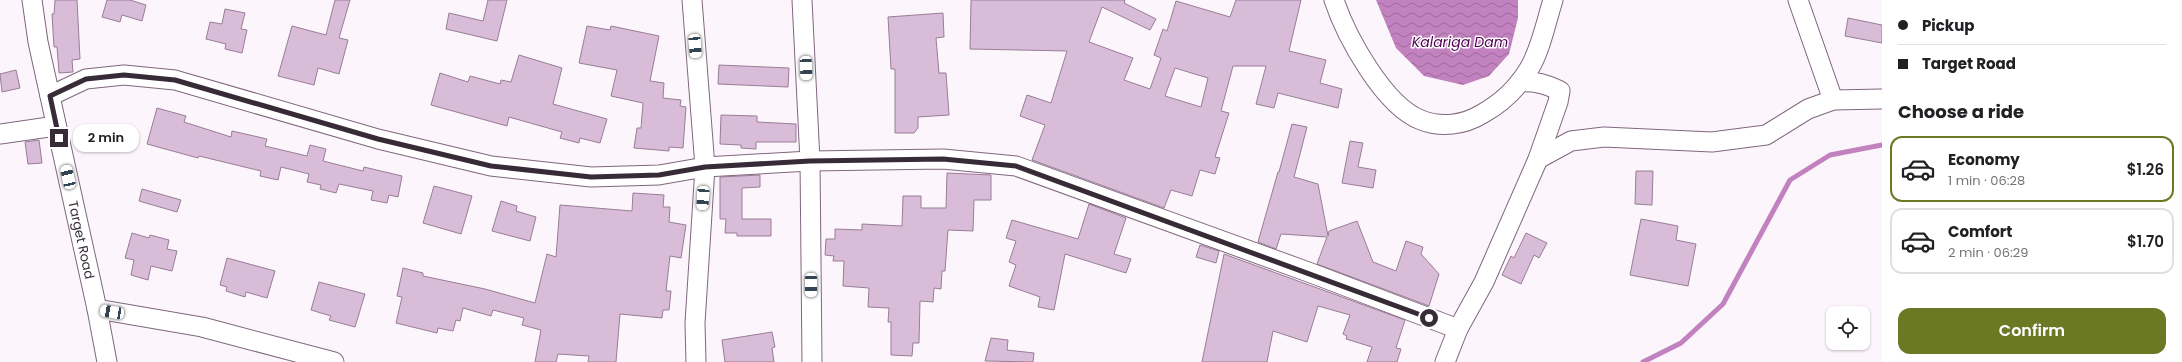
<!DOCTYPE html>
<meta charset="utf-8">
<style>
body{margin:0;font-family:Poppins,sans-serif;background:#f6f6f6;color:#202124;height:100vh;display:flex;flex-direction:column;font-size:15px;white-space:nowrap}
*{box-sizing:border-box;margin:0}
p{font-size:13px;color:#757577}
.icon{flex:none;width:22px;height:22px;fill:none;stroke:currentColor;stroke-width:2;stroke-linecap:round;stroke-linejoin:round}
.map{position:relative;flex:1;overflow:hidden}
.details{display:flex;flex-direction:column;background:#fff;width:300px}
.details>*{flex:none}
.top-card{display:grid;align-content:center;height:88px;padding:0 16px;background:#fff}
.tools{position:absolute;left:1826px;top:306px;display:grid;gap:8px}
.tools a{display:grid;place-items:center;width:44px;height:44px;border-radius:8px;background:#fff;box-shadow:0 1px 3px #0004;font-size:20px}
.end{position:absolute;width:18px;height:18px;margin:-9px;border:5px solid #362b36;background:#fff;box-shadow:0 0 0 2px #fff}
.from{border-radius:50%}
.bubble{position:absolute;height:28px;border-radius:12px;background:#fff;box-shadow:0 1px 3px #0004;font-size:13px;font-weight:600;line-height:28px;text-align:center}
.car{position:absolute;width:12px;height:24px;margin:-12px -6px;border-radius:5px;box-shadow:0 0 3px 1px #0007;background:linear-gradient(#fff 24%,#345 0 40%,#fff 0 76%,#345 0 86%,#fff 0)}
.top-card b{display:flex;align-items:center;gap:14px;height:38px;font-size:15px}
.top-card b+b{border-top:1px solid #e0e0e0}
.top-card i{width:10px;height:10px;background:#202124}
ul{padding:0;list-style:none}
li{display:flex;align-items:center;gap:12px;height:66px;margin:0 8px 6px;padding:0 8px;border:2px solid #e0e0e0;border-radius:12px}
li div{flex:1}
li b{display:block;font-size:15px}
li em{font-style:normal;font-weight:600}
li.selected{border-color:#6b7824}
li>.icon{width:36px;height:36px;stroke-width:1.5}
h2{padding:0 16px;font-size:18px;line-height:48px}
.cta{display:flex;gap:8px;margin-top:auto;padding:8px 16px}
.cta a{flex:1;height:46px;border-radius:12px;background:#6b7824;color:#fff;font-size:16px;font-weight:600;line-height:46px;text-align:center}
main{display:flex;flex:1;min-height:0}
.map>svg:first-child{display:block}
.water{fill:url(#water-waves)}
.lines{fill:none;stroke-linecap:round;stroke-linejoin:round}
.stream{stroke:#c182bf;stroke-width:5}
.building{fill:#d9bcd8;stroke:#987d97;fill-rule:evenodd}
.street-casing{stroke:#80667e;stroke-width:21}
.street{stroke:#fff;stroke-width:19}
.route{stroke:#362b36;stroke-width:5}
.labels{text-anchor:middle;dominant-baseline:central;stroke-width:3;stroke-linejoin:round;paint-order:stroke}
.street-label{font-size:13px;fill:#362b36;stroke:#fff}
.water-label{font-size:14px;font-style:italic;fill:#4f0051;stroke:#fff}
</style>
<main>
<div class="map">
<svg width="1882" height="362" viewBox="0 0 1882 362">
<defs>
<pattern id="water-waves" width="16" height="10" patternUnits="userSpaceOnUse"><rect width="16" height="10" fill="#c182bf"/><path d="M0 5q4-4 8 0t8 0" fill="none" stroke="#9e6b9c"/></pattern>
</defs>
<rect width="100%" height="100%" fill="#fcf6fc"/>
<!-- water -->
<path class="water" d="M1376,0H1518V18L1509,54L1489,76L1463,85L1424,76L1396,48Z"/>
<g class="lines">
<!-- stream -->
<path class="stream" d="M1643,362L1681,343L1723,304L1790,180L1830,155L1882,145"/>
</g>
<!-- building -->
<g class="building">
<path d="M55,0H77L80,59L72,60L73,72L59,73L57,47H54L52,14H54Z"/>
<path d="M107,0H130L146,5L142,21L122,15L120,22L102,17Z"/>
<path d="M335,0H350L339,38L348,40L339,74L318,68L314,85L278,76L292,26L326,35Z"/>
<path d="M488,0H507L497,41L446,29L449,13L483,21Z"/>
<path d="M971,0H1125L1124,3L1156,19L1150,30L1102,7L1089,42L1133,58L1124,80L1150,89L1161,58L1154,55L1163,29L1167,31L1176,1L1230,17L1236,0H1301L1289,51L1326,60L1320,83L1342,89L1338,108L1278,93L1274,108L1256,104L1266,66H1233L1221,111L1229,113L1215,157L1220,158L1215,174L1200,170L1192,196L1171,190L1164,208L1032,160L1045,125L1020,116L1027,95L1051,103L1067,51L970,49ZM1175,68L1208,78L1201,107L1165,96Z"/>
<path d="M225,9L245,13L241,29L247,30L242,53L225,49L226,44L206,39L210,22L222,24Z"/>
<path d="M943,13L944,37L936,38L939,73H946L949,115L918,117V128L914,133H895V69H891L888,17Z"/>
<path d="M1848,18L1882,25V43L1845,36Z"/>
<path d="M587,26L610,30L611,26L659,36L650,81L664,83L663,98L681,100L680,106L686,107L683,148L669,147V151L634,148L637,128H641L643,103L611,96L617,70L579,63Z"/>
<path d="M519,55L562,68L553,104L607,119L600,143L580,138L579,143L560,138L562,132L509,117L507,126L431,105L440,73L468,82L470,76L500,84L501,80L511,82Z"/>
<path d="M719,65L789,68L788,87L718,84Z"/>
<path d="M16,70L20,88L2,92L0,74Z"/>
<path d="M157,108L186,116L184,122L231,137L232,131L267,139L265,146L307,156L310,145L326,149L323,161L363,171L364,167L402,176L398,197L389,195L387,203L371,200L373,191L339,184L336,193L320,189L321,185L307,182L309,174L281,167L278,180L260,176L261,171L199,156L198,158L147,144Z"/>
<path d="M721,115L757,116V122L796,124V142H756V149L741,148V145L720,144Z"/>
<path d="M1292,124L1307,127L1294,177L1318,184L1328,236L1329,231L1357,221L1373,262L1396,271L1406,241L1423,247L1421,254L1439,274L1429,306L1317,264L1327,237L1281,234L1276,249L1258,242L1278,172H1279Z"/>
<path d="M39,140L42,163L28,164L25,142Z"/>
<path d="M1350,141L1363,143L1358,167L1376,170L1373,188L1342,183Z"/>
<path d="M1636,171H1653L1652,205L1635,204Z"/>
<path d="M947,173L991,175V200H974L973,231L948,230L945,271H942L941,289L934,288L933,302L920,301L919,343H913L912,356L891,355V322H888L889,308L868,307L869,288L843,286L844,261H833L834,256L825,255L826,239H835V229L862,230V224L902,226L903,196H921V208H946Z"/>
<path d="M760,175V187L742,188V219H771V236H737V233H725L726,219H720V177Z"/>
<path d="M434,186L472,196L461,234L423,223Z"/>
<path d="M142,189L181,200L177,212L139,201Z"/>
<path d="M633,193L664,195L663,207H670L669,222L686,225L681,258L670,256L666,291H671L669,310H663L662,318L620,314L616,362H588L589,356L558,354L556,362H535L541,330L522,325L524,318L493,310L491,316L463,308L460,321L456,320L453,331L438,328L437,333L396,323L402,297L397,296L403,268L423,273V276L485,289L535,303L547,254L556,257L560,205L632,211Z"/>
<path d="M501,201L517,206L516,211L536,217L530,241L492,231Z"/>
<path d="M1089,204L1126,218L1114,254L1131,259L1126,273L1065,254L1054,310L1038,307L1040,297L1009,286L1016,265L1009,262L1016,241L1006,238L1012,220L1078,239Z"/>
<path d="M1641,219L1678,226L1676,240L1696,244L1688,286L1630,275Z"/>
<path d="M132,233L149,238L150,235L169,240L167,249L177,251L172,271L151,266L148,280L131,275L134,260L125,258Z"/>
<path d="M1526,233L1547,243L1539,258L1534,255L1521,284L1502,275L1511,256L1514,258Z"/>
<path d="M1200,245L1219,251L1216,263L1196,257Z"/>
<path d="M1224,254L1405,320L1396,348L1401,349L1397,362H1367L1372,347L1346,339L1347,336L1343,334L1350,315L1318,306L1307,342L1273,331L1267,362H1202Z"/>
<path d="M227,258L275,271L267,298L246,292L245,297L226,291L227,287L220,285Z"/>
<path d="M319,282L365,294L355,327L329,320L331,316L311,310Z"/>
<path d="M772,332L775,347L772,348L774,362H725L722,340Z"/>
<path d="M991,338L1008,340L1007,350L1034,353L1033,362L985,361Z"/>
</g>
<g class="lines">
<!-- street casing -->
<g class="street-casing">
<g id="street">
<path id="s1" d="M32,0L38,42L97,309L107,362"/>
<path d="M692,0L705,167L695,323L696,362"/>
<path d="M802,0L810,161L812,362"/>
<path d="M1334,0C1346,36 1384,106 1421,120C1441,128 1464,125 1482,114C1502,103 1517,89 1529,69C1541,49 1546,22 1553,0"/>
<path d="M1798,0L1833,100"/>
<path d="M50,96L86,79L124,75L175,80L378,139L491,166L591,177L659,175L705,167L810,161L943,159L1016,166L1311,273L1458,329"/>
<path d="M0,134L56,126"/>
<path d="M1538,159L1571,141L1604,137L1712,142L1766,135L1808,109L1833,100L1882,99"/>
<path d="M97,309L202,327L334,362"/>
<path d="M1445,362L1458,329L1484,282L1538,159L1558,102L1560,91C1546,84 1535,81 1520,82"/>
</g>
</g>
<!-- street -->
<use href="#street" class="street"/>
</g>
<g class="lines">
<!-- route -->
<path class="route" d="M59,138L50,96L86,79L124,75L175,80L378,139L491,166L591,177L659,175L705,167L810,161L943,159L1016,166L1429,318"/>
</g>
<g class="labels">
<!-- street labels -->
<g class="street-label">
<text stroke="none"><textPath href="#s1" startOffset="245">Target Road</textPath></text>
</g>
<!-- water labels -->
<g class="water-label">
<text x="1460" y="42">Kalariga Dam</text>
</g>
</g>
</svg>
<div class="tools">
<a><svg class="icon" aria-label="locate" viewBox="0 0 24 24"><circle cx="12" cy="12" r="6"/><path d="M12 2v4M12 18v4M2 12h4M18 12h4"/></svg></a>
</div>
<i class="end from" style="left:1429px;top:318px"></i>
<i class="end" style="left:59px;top:138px"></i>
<div class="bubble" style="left:73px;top:124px;width:66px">2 min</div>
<i class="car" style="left:695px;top:46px;rotate:175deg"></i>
<i class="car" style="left:806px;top:68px;rotate:178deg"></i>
<i class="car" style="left:68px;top:177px;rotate:347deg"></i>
<i class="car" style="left:703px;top:198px;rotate:184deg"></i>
<i class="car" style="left:811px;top:285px;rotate:180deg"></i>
<i class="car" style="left:112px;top:312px;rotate:280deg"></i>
</div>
<section class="details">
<div class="top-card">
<b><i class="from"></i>Pickup</b>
<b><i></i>Target Road</b>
</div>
<h2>Choose a ride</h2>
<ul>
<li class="selected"><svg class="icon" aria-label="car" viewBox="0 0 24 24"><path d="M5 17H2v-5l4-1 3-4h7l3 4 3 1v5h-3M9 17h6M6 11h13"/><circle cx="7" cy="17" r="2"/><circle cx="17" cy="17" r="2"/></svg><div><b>Economy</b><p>1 min · 06:28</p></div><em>$1.26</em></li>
<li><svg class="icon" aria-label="car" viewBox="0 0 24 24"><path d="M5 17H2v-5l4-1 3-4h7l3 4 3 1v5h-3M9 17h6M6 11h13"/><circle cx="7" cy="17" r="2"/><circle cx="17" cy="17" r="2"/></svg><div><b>Comfort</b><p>2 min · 06:29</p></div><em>$1.70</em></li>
</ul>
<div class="cta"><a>Confirm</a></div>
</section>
</main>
